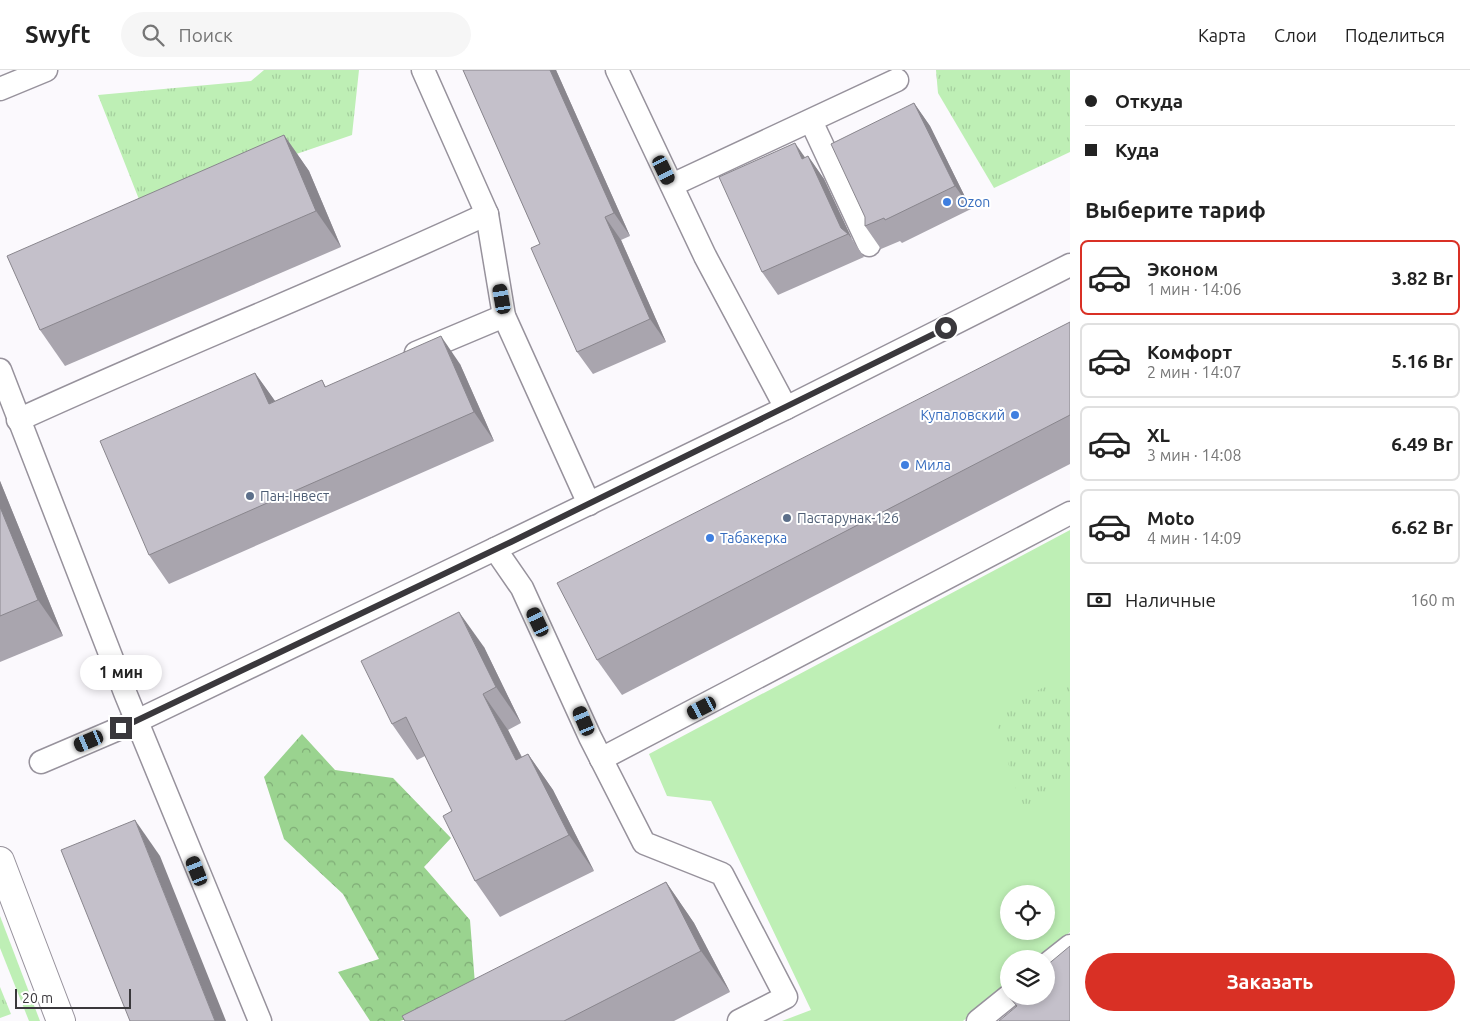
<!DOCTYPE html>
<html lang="ru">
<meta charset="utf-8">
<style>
body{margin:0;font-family:Ubuntu,sans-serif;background:#f6f6f6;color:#222;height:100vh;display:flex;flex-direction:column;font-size:19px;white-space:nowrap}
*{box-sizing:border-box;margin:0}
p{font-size:16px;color:#767676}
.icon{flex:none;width:28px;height:28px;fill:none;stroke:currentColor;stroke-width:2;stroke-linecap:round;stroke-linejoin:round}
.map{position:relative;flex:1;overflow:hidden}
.panel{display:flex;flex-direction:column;background:#fff;width:400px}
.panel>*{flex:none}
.guide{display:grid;align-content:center;height:110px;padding:0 15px;background:#fff}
.tools{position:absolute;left:1000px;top:815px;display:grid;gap:10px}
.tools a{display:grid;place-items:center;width:55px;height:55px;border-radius:50%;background:#fff;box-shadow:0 2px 8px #0003;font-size:25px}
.scale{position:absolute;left:15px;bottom:12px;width:116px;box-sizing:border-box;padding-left:5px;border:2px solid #3a383c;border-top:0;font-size:14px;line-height:18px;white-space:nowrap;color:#3a383c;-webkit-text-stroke:4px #fff;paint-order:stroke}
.end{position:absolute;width:22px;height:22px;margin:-11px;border:6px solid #3a383c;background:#fff;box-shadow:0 0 0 2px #fff}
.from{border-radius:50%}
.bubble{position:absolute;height:35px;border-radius:18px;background:#fff;box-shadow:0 2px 8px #0003;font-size:16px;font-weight:700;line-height:35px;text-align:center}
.car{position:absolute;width:15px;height:30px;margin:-15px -8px;border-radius:6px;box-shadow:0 0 4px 1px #0007;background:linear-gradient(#222 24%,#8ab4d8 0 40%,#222 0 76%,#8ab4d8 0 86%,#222 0)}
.guide b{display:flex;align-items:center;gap:18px;height:48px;font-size:19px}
.guide b+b{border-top:1px solid #e0e0e0}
.guide i{width:12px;height:12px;background:#222}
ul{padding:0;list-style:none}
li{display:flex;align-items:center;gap:15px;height:75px;margin:0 10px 8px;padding:0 5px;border:2px solid #e0e0e0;border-radius:8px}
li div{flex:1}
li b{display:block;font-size:19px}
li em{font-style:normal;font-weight:700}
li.current{border-color:#d93025}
li>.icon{width:45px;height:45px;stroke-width:1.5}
h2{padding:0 15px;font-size:22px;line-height:60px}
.pay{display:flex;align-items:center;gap:12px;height:55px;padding:0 15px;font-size:19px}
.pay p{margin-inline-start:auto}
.button{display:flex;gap:10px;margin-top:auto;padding:10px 15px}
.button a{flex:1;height:58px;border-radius:30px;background:#d93025;color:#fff;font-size:20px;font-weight:700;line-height:58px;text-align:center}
header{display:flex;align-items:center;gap:30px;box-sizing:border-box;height:70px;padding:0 25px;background:#fff;border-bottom:1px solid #e0e0e0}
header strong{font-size:24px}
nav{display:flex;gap:28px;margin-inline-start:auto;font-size:18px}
.search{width:350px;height:45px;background:#f6f6f6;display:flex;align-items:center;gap:12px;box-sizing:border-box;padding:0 18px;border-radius:28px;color:#767676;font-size:19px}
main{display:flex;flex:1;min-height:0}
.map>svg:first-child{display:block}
.green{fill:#beefb5;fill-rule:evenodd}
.forest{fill:url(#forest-crowns)}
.park{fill:url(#park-tufts)}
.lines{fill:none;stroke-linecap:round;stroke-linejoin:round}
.lane-casing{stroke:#97929c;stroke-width:25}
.secondary-casing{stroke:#97929c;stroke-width:30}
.lane{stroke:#fff;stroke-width:22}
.secondary{stroke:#fff;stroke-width:28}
.wall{fill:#a9a5ae}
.shaded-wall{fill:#89868d}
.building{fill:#c4c0ca;stroke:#89868d}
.route{stroke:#3a383c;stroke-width:6}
.shop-dot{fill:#3f7fe0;stroke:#fff;stroke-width:2}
.service-dot{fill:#5c6f8a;stroke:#fff;stroke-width:2}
.labels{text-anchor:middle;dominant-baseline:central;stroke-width:4;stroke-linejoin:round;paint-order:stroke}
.shop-label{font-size:14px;fill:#366cbe;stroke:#fff;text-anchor:start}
.service-label{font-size:14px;fill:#4e5e75;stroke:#fff;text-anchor:start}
</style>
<header>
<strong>Swyft</strong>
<div class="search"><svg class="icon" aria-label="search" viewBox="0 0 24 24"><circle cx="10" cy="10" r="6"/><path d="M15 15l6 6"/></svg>Поиск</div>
<nav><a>Карта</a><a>Слои</a><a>Поделиться</a></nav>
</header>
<main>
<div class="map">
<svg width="1070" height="951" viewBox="0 0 1070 951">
<defs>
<pattern id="forest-crowns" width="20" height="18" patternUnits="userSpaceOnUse" patternTransform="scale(1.25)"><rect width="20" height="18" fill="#9ad38f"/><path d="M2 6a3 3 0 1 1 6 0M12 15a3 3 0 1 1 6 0" fill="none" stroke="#7fac76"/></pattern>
<pattern id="park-tufts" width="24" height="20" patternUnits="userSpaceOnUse" patternTransform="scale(1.25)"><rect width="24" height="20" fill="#beefb5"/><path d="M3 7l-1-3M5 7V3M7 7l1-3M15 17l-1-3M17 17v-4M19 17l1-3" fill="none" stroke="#a4ce9d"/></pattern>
</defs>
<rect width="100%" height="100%" fill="#fbf9fd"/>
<!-- green -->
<g class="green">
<path d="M1070,460V862L1038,889H1009V913L963,951H782L811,940L711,731L667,726L649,684ZM1009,824H1046V861H1009Z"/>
<path d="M0,846L40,951H29L0,878Z"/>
</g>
<!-- forest -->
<path class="forest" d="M302,664L335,700L393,708L451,768L424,797L470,850L476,927L400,951H370L338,902L379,889L343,824L284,769L264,707Z"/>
<!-- park -->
<g class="park">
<path d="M264,0H359L352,65L142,137L98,25L251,11Z"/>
<path d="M936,0H1070V82L994,118L938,23Z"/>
<path d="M1070,604V715L1022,739L1000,666L995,642Z"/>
<path d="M0,917L11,944L0,948Z"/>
</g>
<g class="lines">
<!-- lane casing -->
<g class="lane-casing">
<g id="lane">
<path d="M423,0L487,144L504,246L589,434"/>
<path d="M617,0L705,186L786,338"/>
<path d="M0,19L46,0"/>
<path d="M811,51L869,175"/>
<path d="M672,115L897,10"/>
<path d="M416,283L504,246"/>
<path d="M0,300L126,625L260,951"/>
<path d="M18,350C173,279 332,216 487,144"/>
<path d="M601,689L1070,443"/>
<path d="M41,692L137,651L495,479"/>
<path d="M1046,895L1070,876"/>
<path d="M739,951L786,927L722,804L644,773L590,667L522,518L495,479L786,338L1070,195"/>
<path d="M978,951L1009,926"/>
</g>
</g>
<!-- secondary casing -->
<g class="secondary-casing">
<path id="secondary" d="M0,791L61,951"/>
</g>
<!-- lane -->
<use href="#lane" class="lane"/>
<!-- secondary -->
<use href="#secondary" class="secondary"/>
</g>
<!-- wall -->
<g class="wall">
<path d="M463,0H556L630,166L621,170L666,272L593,304L577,282L540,174Z"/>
<path d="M914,33L930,56L971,139L902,173L900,171L881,179L865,156Z"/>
<path d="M284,65L309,101L341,177L65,296L40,260Z"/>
<path d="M808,86L824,109L852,169L864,187L778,225L762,202L805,88Z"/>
<path d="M1070,252V394L622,625L597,590Z"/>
<path d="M460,294L494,371L169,514L149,485L255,303L275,331L322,310L326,317Z"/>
<path d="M0,411L63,566L0,592Z"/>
<path d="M484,577L521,653L508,660L522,687L528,684L553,720L594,801L500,847L475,811L452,741L425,686L417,690L392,654Z"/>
<path d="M666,812L694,853L730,922L674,951H405Z"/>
</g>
<!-- shaded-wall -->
<g class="shaded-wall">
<path d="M550,0H556L630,166L614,143Z"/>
<path d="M914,33L930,56L971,139L955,116Z"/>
<path d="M284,65L309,101L341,177L316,141Z"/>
<path d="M795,73L811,96L802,89Z"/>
<path d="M808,86L824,109L852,169L848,164L841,158Z"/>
<path d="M605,147L621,170L666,272L650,249Z"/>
<path d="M441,266L460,294L494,371L474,342Z"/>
<path d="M255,303L275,331L269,334Z"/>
<path d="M0,411L63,566L38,530L0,437Z"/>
<path d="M459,542L484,577L521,653L496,617Z"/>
<path d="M483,624L508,660L541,726L516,690Z"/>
<path d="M528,684L553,720L594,801L569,765Z"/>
<path d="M135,750L160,786L226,951H215Z"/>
<path d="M666,812L694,853L730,922L701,881Z"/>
</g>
<!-- building -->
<g class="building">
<path d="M463,0H550L614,143L605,147L650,249L577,282L531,178L540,174Z"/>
<path d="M914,33L955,116L885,150L884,148L865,156V147L831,74Z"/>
<path d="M284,65L316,141L40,260L7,186Z"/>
<path d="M795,73L802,89L808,86L841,158L848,164L762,202L719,107Z"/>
<path d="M1070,252V345L597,590L557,513Z"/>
<path d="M441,266L474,342L149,485L100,371L255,303L269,334L322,310L325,317Z"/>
<path d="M0,437L38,530L0,546Z"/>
<path d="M459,542L496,617L483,624L516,690L528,684L569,765L475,811L443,746L452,741L406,647L392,654L361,591Z"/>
<path d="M135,750L215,951H130L61,780Z"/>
<path d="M666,812L701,881L564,951H405L402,946Z"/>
<path d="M1070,876V951H999L1017,936L1009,927L1010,926H1046V896Z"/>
</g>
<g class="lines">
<!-- route -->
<path class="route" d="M121,658L511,472L946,258"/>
</g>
<!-- markers -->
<g class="shop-dot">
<circle cx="947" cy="132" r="5"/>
<circle cx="1015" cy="345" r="5"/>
<circle cx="905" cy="395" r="5"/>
<circle cx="710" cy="468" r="5"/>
</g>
<g class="service-dot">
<circle cx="250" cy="426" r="5"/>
<circle cx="787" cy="448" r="5"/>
</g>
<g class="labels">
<!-- shop labels -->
<g class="shop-label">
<text x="957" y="132">Ozon</text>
<text x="1005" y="345" text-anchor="end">Купаловский</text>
<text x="915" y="395">Мила</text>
<text x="720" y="468">Табакерка</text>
</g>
<!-- service labels -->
<g class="service-label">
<text x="260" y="426">Пан-Інвест</text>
<text x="797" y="448">Пастарунак-126</text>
</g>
</g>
</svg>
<div class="tools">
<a><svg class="icon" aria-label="locate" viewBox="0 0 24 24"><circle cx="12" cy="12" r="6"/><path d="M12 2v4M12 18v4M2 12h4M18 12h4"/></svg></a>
<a><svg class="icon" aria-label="layers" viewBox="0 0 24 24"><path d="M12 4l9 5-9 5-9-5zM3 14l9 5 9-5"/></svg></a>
</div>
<div class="scale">20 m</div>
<i class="end from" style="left:946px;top:258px"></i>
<i class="end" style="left:121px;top:658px"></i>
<div class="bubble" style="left:80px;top:585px;width:82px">1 мин</div>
<i class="car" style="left:664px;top:100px;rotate:154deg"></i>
<i class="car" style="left:502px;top:229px;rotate:350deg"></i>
<i class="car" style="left:538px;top:552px;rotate:335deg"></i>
<i class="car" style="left:702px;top:638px;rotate:243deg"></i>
<i class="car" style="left:584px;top:651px;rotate:337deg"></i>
<i class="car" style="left:89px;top:671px;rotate:247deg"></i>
<i class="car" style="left:197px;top:801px;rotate:338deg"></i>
</div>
<section class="panel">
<div class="guide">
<b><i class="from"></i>Откуда</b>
<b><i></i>Куда</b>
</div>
<h2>Выберите тариф</h2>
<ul>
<li class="current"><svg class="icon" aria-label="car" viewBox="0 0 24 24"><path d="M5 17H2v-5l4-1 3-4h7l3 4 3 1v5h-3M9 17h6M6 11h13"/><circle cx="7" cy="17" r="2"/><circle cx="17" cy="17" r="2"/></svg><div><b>Эконом</b><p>1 мин · 14:06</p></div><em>3.82 Br</em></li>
<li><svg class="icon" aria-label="car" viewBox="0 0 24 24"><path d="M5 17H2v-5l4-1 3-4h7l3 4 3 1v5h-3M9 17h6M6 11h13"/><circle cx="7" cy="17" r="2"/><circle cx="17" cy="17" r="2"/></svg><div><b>Комфорт</b><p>2 мин · 14:07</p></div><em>5.16 Br</em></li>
<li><svg class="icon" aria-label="car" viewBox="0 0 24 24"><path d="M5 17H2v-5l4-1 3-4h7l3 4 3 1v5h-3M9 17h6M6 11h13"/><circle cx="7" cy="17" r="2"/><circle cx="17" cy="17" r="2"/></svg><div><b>XL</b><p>3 мин · 14:08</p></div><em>6.49 Br</em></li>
<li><svg class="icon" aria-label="car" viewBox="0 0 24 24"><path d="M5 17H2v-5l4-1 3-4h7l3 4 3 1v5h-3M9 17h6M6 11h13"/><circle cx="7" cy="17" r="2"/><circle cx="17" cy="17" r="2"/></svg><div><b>Moto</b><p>4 мин · 14:09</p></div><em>6.62 Br</em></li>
</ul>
<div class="pay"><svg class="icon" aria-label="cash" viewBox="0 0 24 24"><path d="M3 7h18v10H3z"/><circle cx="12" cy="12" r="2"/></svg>Наличные<p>160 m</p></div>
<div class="button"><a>Заказать</a></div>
</section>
</main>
